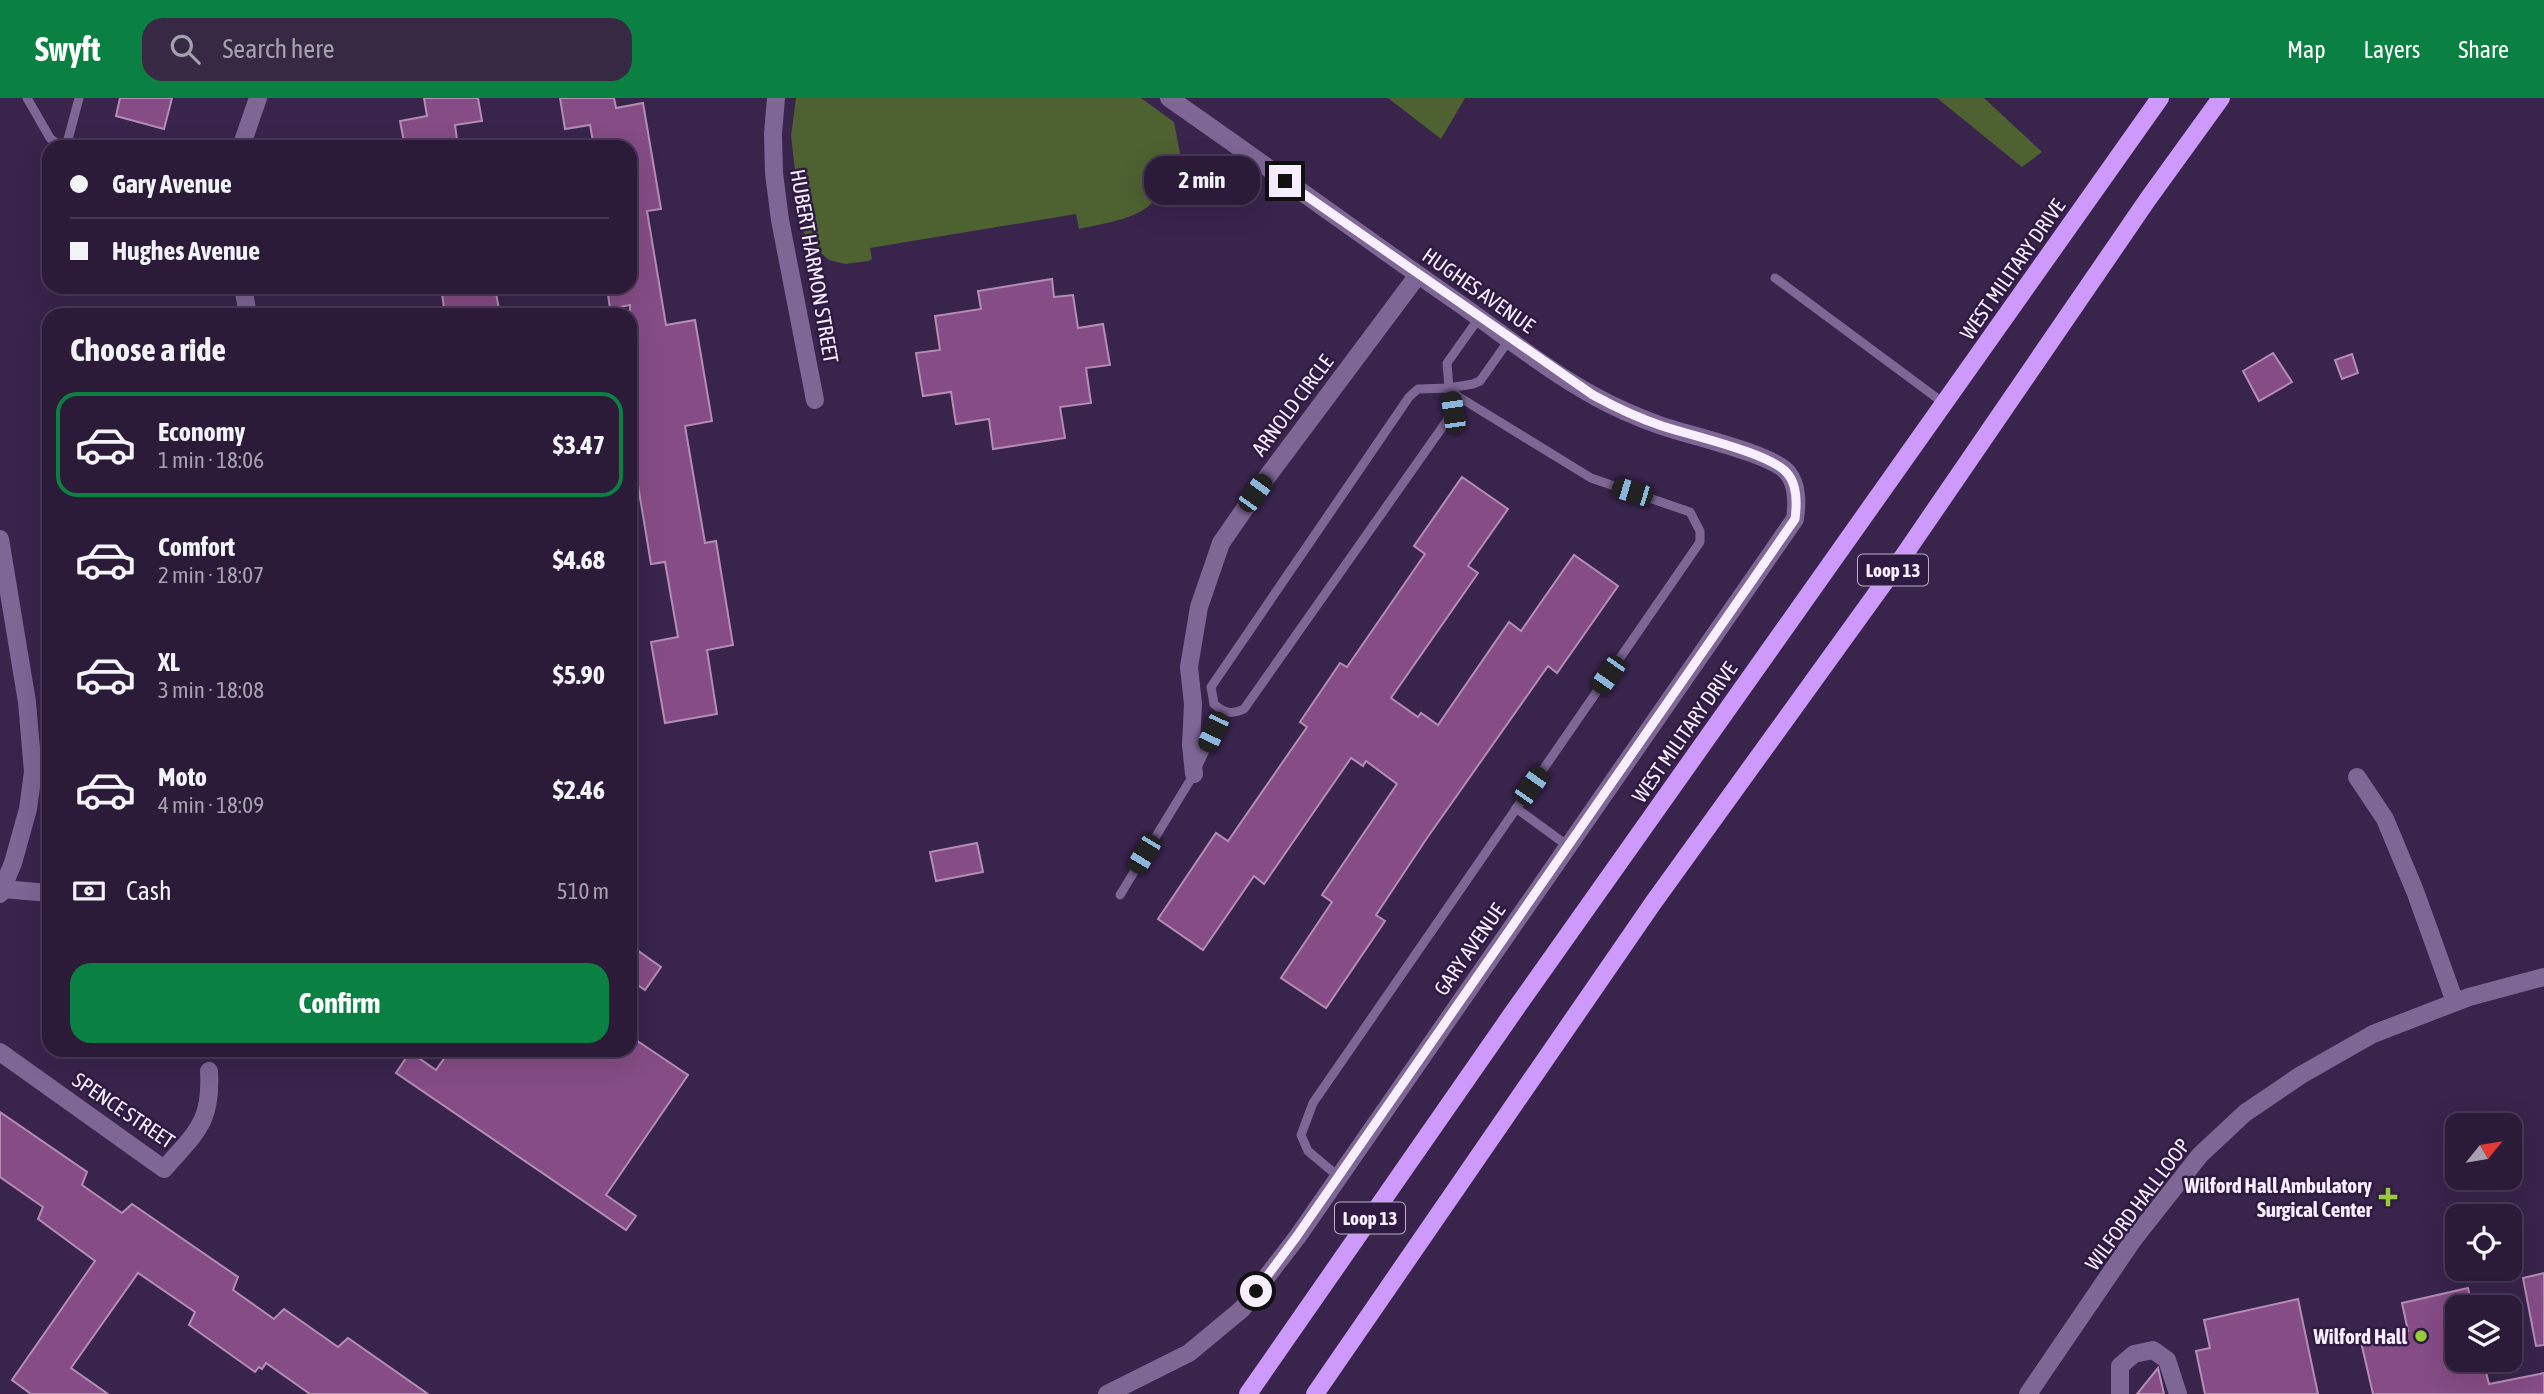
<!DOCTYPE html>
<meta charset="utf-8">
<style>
body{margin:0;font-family:"Asap Condensed",sans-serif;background:#372844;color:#f1f3f6;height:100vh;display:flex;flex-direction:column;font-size:26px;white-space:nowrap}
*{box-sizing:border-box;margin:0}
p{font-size:23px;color:#a6a1ae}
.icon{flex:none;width:38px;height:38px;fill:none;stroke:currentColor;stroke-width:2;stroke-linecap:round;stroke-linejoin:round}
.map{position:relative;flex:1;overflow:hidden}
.sheet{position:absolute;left:42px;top:210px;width:595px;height:749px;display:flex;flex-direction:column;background:#2b1b39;border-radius:21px;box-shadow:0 7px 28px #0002,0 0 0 2px #473953}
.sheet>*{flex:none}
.guide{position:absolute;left:42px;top:42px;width:595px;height:154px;border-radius:21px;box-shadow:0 7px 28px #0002,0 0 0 2px #473953;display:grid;align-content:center;height:154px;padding:0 28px;background:#2b1b39}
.needle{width:46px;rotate:60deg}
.fabs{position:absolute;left:2445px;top:1015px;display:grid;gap:14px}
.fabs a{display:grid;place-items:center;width:77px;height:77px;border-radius:14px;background:#2b1b39;box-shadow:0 7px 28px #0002,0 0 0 2px #473953;font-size:35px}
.end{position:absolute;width:32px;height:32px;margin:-16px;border:9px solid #f7efff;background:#111;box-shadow:0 0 0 4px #111}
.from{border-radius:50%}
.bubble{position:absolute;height:49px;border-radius:21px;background:#2b1b39;box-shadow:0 7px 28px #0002,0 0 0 2px #473953;font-size:23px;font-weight:700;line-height:49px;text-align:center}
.car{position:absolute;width:21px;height:42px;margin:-21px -10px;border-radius:9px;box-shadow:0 0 5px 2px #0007;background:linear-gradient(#222 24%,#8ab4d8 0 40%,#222 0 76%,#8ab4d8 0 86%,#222 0)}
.guide b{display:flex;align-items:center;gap:24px;height:66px;font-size:26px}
.guide b+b{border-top:2px solid #473953}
.guide i{width:18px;height:18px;background:#f1f3f6}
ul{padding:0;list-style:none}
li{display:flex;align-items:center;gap:21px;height:105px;margin:0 14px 10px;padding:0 14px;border:4px solid transparent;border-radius:21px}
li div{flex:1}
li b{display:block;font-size:26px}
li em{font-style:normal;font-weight:700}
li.selected{border-color:#0b8043}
li>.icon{width:63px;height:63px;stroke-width:1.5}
h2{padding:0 28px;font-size:32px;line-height:84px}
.pay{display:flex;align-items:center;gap:18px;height:77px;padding:0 28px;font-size:26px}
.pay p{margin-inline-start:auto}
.cta{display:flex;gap:14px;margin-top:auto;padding:14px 28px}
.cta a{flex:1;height:80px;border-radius:21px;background:#0b8043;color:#fff;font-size:28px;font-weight:700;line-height:80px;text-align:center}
header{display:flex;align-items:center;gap:42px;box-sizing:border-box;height:98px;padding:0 35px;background:#0b8043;color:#fff}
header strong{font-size:33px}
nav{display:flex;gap:38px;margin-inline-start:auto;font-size:24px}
.search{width:490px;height:63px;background:#372844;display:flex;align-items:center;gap:18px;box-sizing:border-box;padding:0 24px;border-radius:21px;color:#a6a1ae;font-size:26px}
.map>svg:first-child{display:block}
.green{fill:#4d6131}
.building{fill:#854c85;stroke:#b58db4;stroke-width:2}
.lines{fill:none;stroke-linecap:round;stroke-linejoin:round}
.lane{stroke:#7e6695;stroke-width:9}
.street{stroke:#7e6695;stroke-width:18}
.primary{stroke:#cd9afc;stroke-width:18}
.route{stroke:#f7efff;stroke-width:9}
.poi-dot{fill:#97cb38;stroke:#2f1a41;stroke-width:2.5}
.labels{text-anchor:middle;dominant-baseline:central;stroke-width:5;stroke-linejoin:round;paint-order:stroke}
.shield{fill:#2f1a41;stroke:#bbafc6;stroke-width:2}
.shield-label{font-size:19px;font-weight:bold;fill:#f7efff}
.street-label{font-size:21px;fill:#f7efff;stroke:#2f1a41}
.poi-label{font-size:21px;font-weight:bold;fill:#f7efff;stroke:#2f1a41;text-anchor:end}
</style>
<header>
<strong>Swyft</strong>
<div class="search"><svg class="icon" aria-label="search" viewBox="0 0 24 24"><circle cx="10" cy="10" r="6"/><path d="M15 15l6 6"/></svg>Search here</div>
<nav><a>Map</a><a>Layers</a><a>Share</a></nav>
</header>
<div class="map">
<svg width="2544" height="1296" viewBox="0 0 2544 1296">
<rect width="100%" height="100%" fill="#39244c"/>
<!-- green -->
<g class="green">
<path d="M796,0H1141L1174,24L1181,61C1153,119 1138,118 1079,131L1076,116L870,150L872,161L869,163L845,166L829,162L814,149L802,132L791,38Z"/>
<path d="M1388,0H1465L1441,41Z"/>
<path d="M1937,0H1984L2042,54L2022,69Z"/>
</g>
<!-- building -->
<g class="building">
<path d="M120,0H172L164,31L116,18Z"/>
<path d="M424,0H478L482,23L455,27L458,49H405L400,23L427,18Z"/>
<path d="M560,0H614L616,10L643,5L661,111L647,113L666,227L695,222L712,323L685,328L705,445L716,443L733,547L707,552L717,616L665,625L651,544L678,539L665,464L651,466L630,339V207L610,211L607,189H630V49H594L590,27L565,31Z"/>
<path d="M1052,181L1054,199L1073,197L1078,230L1103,226L1110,267L1086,270L1091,305L1060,309L1065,340L993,351L989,321L956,326L951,294L923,298L916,255L940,252L935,218L981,211L978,193Z"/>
<path d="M441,189H495L500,217H445Z"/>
<path d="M2273,255L2292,284L2259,303L2243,273Z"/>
<path d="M2352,256L2358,275L2342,281L2335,262Z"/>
<path d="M1462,379L1508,411L1468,468L1478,475L1391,600L1418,619L1421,615L1438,627L1509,524L1521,533L1574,457L1618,488L1557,575L1548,568L1427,740L1376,817L1385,823L1326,910L1281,880L1332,804L1322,797L1397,686L1366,663L1363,668L1351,660L1264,786L1254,778L1203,852L1158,821L1216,735L1228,743L1307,629L1300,624L1340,565L1347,569L1425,456L1414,448Z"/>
<path d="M977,745L983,774L936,783L930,754Z"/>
<path d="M630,847L661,869L645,892L630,882Z"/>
<path d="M630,938L688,977L606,1097L636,1118L626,1132L396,975L410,954L436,972L450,952H630Z"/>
<path d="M0,1014L87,1074L82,1087L122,1115L132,1106L238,1179L233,1192L274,1221L284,1211L338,1249L348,1240L428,1296H310L266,1265L262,1271L259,1269L255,1274L189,1227L195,1214L138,1175L71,1270L108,1296H31L12,1282L95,1163L38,1121L43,1109L0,1079Z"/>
<path d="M2544,1175V1247L2536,1248L2523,1180Z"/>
<path d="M2468,1190L2472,1209H2457V1262H2483L2489,1286L2544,1275V1296H2373L2361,1244L2408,1233L2402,1205Z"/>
<path d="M2298,1201L2318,1296H2205L2196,1253L2210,1250L2204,1222Z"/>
<path d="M2158,1270L2164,1296H2137Z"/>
</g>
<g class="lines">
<!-- lane -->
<g class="lane">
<path d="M27,0L50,40L61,49"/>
<path d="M66,49L79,0"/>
<path d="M1775,180L1945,306"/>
<path d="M1479,220L1447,265L1449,290L1473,286L1480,283L1509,242"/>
<path d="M1516,710L1568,748"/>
<path d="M1120,797L1194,676L1223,614"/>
<path d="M1339,1079L1308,1053L1301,1037L1313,1005L1700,444V433L1690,414L1591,380L1459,299L1449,290L1418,291L1409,299L1211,589L1214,606C1224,615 1231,617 1244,611L1453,314L1449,290"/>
</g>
<!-- street -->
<g class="street">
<path d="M776,0L773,36L774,75L780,122L815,302"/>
<path d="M241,49L258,0"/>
<path d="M243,189L248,217"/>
<path d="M0,441L27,604L33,674L28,711L13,765L0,796"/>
<path d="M1194,676L1191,647L1193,606L1189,569L1199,509L1221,445L1264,383L1418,177"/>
<path d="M2357,679L2385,721L2415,793L2455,904"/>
<path d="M3,791L49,795"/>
<path d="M0,954L164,1071C196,1034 212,1025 209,973"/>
<path d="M1107,1296L1189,1255L1242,1211L1298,1138L1795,421C1797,406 1798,388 1788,375C1772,355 1686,337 1659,327C1637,319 1616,310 1596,299C1548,273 1504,237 1460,206C1362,138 1267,68 1169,0"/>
<path d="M2028,1296L2133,1142L2200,1057L2245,1015L2301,977L2373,936L2469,899L2544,879"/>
<path d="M2120,1296V1268L2134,1256L2153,1252L2167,1262L2178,1296"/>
</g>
<!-- primary -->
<g class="primary">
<path d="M1248,1296L1512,916L2160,0"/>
<path d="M1315,1296L1653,805L1902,460L2148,101L2221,0"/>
</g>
</g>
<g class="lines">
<!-- route -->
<path class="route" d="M1256,1193L1297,1138L1795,421C1797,406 1798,387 1787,375C1770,355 1689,337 1662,328C1638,320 1615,309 1593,297L1285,83"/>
</g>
<!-- markers -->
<g class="poi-dot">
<path d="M2384.5 1088.5h7v7h7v7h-7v7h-7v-7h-7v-7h7z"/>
<circle cx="2421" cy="1238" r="7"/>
</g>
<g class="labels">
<!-- shield labels -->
<g class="shield">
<rect x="1858" y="456.5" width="70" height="31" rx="5"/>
<rect x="1335" y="1104.5" width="70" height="31" rx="5"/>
</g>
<g class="shield-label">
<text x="1893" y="472">Loop 13</text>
<text x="1370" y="1120">Loop 13</text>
</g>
<!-- street labels -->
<g class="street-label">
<text transform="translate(815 168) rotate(80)">HUBERT HARMON STREET</text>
<text transform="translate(2012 171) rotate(-55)">WEST MILITARY DRIVE</text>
<text transform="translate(1479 192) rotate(35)">HUGHES AVENUE</text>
<text transform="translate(1292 307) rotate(-53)">ARNOLD CIRCLE</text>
<text transform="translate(1684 634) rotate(-55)">WEST MILITARY DRIVE</text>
<text transform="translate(1469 851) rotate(-55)">GARY AVENUE</text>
<text transform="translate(124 1012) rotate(34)">SPENCE STREET</text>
<text transform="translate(2137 1106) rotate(-53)">WILFORD HALL LOOP</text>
</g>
<!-- poi labels -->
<g class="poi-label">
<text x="2372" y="1087">Wilford Hall Ambulatory<tspan x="2372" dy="24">Surgical Center</tspan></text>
<text x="2407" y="1238">Wilford Hall</text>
</g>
</g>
</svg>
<div class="fabs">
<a><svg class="needle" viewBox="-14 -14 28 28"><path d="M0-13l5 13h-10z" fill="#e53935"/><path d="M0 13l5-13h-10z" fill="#a6a1ae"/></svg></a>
<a><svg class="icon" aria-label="locate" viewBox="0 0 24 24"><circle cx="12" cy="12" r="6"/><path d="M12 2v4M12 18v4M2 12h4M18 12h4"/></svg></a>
<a><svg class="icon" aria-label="layers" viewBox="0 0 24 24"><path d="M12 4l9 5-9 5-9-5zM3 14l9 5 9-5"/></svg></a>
</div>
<i class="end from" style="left:1256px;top:1193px"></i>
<i class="end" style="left:1285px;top:83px"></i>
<div class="bubble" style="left:1144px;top:58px;width:116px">2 min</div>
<i class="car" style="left:1453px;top:314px;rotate:352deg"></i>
<i class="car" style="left:1632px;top:394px;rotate:287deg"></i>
<i class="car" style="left:1255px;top:395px;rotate:36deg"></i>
<i class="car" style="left:1608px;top:577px;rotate:215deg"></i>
<i class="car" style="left:1213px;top:634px;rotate:205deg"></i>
<i class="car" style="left:1531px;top:688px;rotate:35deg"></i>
<i class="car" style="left:1144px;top:756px;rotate:211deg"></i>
<div class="guide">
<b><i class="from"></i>Gary Avenue</b>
<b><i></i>Hughes Avenue</b>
</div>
<section class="sheet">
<h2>Choose a ride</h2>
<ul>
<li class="selected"><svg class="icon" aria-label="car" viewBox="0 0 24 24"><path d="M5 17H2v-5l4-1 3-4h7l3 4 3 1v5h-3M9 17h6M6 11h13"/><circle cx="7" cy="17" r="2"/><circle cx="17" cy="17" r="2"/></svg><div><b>Economy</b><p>1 min · 18:06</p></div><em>$3.47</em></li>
<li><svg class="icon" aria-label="car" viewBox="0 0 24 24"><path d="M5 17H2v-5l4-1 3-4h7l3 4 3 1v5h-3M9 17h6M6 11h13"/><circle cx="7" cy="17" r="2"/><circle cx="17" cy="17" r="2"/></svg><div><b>Comfort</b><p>2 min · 18:07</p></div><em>$4.68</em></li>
<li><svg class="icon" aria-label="car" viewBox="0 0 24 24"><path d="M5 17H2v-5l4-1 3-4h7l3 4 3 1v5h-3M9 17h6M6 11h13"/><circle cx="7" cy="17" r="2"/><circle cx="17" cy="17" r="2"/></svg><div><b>XL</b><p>3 min · 18:08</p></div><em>$5.90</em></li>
<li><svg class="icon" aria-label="car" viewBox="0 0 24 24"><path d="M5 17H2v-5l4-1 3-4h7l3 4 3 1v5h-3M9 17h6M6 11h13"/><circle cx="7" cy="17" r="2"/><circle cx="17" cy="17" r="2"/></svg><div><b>Moto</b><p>4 min · 18:09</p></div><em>$2.46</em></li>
</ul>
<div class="pay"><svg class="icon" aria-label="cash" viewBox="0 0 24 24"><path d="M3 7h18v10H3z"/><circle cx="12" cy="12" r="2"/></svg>Cash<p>510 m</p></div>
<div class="cta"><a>Confirm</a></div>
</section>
</div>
